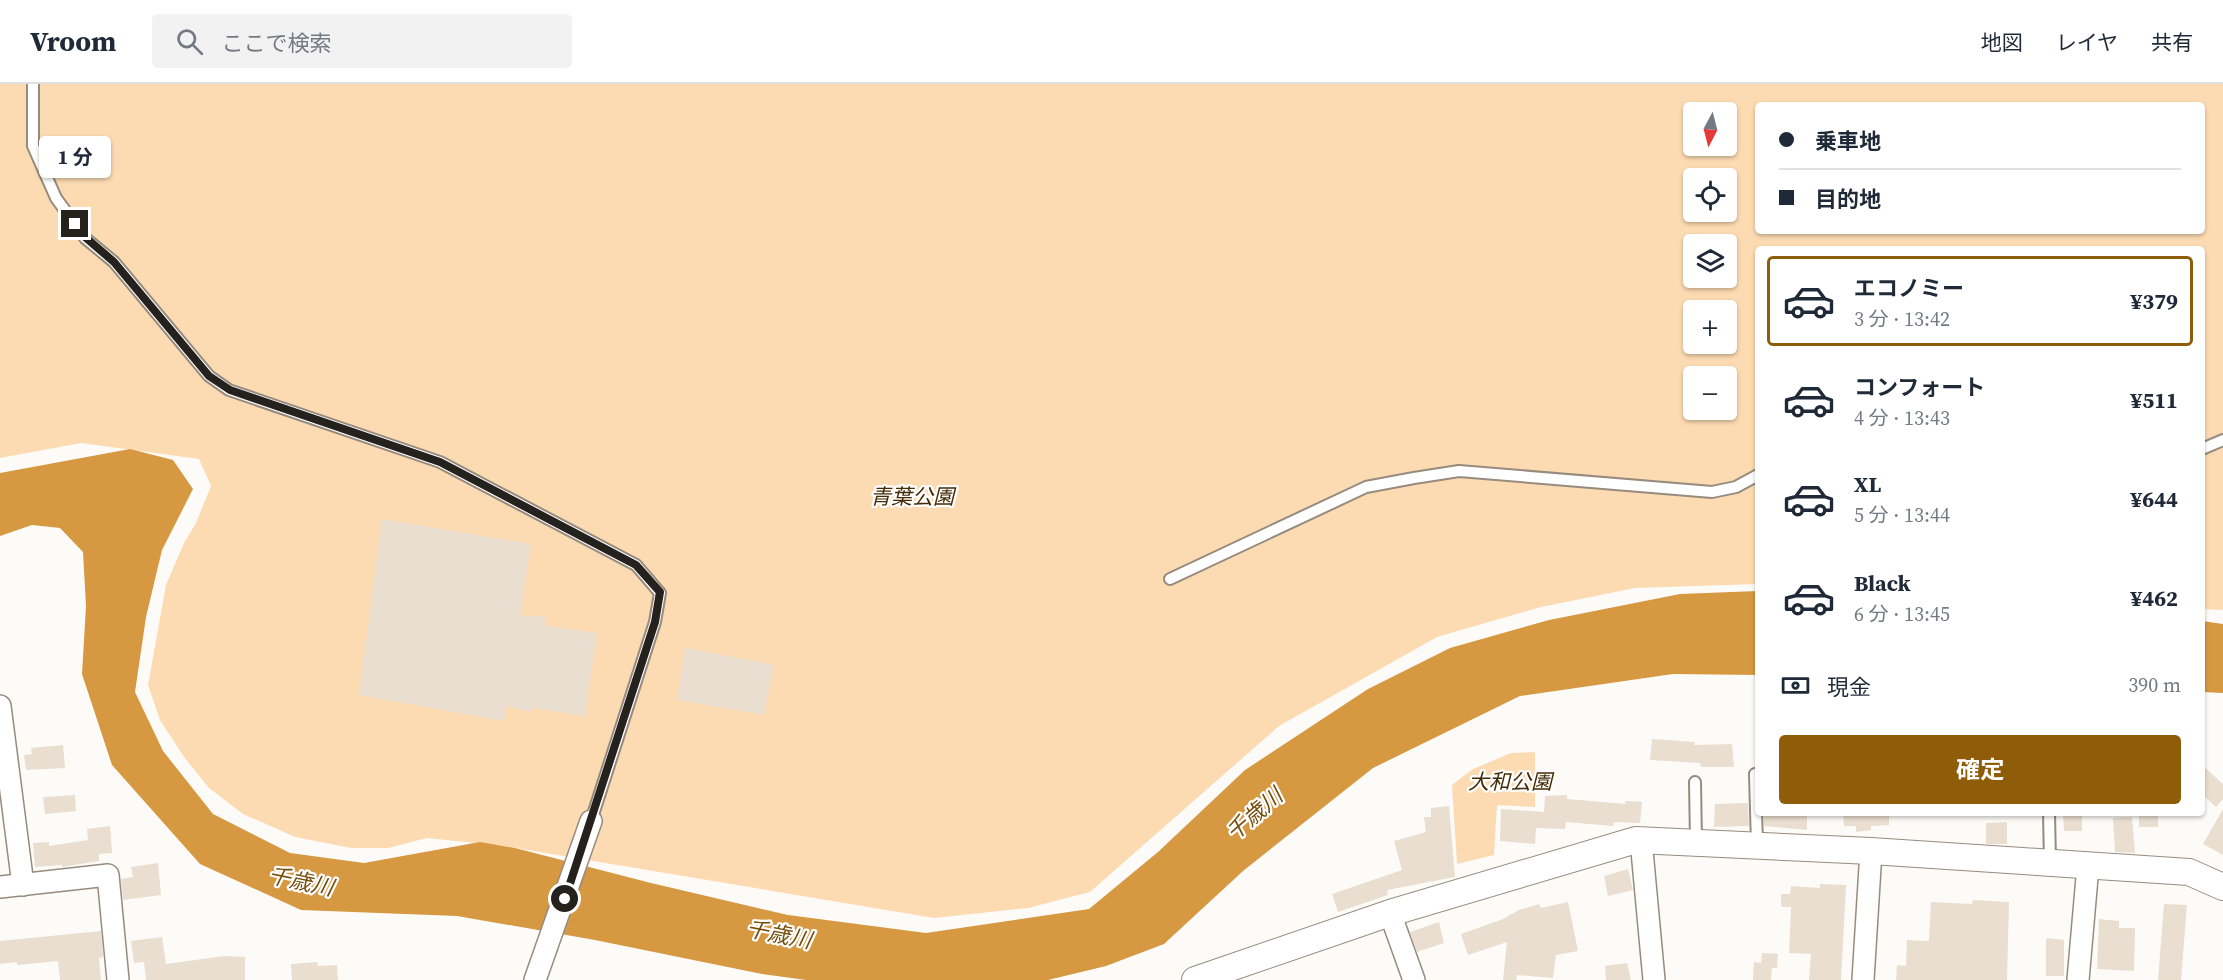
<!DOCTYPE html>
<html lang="ja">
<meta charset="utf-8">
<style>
body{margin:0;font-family:"Source Serif 4","Noto Sans JP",serif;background:#f2f2f3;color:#1f2937;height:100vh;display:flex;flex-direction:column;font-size:22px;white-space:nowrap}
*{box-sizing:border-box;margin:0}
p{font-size:20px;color:#747a83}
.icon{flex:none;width:33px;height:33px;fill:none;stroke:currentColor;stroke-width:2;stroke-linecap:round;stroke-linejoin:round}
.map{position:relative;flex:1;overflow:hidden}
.sheet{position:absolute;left:1755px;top:162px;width:450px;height:570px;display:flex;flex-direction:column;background:#fff;border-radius:6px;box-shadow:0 2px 4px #0004}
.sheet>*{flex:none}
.banner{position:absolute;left:1755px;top:18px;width:450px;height:132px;border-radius:6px;box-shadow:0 2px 4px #0004;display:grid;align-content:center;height:132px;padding:0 24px;background:#fff}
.needle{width:39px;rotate:187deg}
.tools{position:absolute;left:1683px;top:18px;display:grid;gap:12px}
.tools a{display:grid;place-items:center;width:54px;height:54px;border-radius:6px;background:#fff;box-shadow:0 2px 4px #0004;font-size:30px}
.end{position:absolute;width:27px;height:27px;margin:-14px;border:8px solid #25211c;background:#fff;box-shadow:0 0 0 3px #fff}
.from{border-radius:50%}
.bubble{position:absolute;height:42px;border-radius:6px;background:#fff;box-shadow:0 2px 4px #0004;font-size:20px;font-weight:700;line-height:42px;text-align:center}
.banner b{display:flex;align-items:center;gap:21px;height:57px;font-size:22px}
.banner b+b{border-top:2px solid #e0e1e3}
.banner i{width:15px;height:15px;background:#1f2937}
ul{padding:10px 0 0;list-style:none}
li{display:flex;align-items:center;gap:18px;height:90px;margin:0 12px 9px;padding:0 12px;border:3px solid transparent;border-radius:6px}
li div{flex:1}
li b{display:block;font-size:22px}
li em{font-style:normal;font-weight:700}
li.selected{border-color:#8f5d0a}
li>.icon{width:54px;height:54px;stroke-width:1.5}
.pay{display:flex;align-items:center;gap:15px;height:66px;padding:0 24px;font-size:22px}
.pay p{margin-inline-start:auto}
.button{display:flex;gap:12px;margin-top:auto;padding:12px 24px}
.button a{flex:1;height:69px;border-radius:6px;background:#8f5d0a;color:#fff;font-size:24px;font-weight:700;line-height:69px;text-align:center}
header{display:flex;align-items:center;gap:36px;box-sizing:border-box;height:84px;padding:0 30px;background:#fff;border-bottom:2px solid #e0e1e3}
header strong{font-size:28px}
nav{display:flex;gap:33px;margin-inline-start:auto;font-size:21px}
.search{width:420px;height:54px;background:#f2f2f3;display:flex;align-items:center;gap:15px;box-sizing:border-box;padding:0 21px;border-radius:6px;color:#747a83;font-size:22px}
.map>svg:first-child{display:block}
.green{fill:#fddbb2;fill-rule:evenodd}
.water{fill:#d79842}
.building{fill:#e9ded0}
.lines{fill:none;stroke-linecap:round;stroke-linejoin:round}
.service-casing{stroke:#968b7e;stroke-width:14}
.minor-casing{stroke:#968b7e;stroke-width:24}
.tertiary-casing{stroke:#968b7e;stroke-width:28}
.service{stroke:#fff;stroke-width:10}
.minor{stroke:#fff;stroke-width:21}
.tertiary{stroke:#fff;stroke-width:26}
.route{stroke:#25211c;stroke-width:8}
.labels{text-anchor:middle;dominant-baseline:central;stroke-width:4.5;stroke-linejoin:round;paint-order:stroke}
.park-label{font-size:21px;font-style:italic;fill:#442b05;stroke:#fff}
.water-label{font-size:22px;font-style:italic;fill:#764c08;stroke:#fff}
</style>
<header>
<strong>Vroom</strong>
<div class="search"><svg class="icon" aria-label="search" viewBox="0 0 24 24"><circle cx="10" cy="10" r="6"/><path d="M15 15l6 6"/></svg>ここで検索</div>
<nav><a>地図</a><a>レイヤ</a><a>共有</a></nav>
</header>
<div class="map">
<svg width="2223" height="896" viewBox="0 0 2223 896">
<rect width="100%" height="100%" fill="#fdfbf8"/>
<!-- green -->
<g class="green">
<path d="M0,0H2223V526L2202,525V165H1758V500L1635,504L1541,523L1437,553L1279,642L1090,808L1028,824L934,834L504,762L427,754L388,764H351L295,753L243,730L209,704L184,673L160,636L148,601L166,501L184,459L196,439L211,402L199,375L81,359L0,374ZM1758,21H2202V147H1758ZM1694,28H1726V62H1694ZM1694,94H1726V128H1694ZM1694,160H1726V194H1694ZM1694,226H1726V260H1694ZM1694,292H1726V326H1694Z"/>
<path d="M1535,668V723L1497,721L1494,771L1457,780L1452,701L1473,685L1511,669Z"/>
</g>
<!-- water -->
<g class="water">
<path d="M130,365L173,376L193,405L162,466L146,533L135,608L163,667L213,730L290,769L364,779L480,758L515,764L651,799L788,831L926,849L1089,825L1158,768L1245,686L1368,605L1450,564L1549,536L1680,510L1758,507V591L1673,590L1520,612L1373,684L1243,787L1164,860L1106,882L1048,896H806L762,890L595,856L457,832L301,826L200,780L112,681L82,590L86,522L83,468L60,444L32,441L0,452V389Z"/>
<path d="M2202,537L2223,540V609L2202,608Z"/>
</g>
<!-- building -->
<g class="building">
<path d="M382,435L531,460L520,531L546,533V542L597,549L585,632L532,624V628L506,622L504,637L359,611Z"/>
<path d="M685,564L774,581L764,631L677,616Z"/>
<path d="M1652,655L1695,658L1694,661L1732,660L1734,683H1701L1700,679L1650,676Z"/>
<path d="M63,661L65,684L26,686L24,671L32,670L31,664Z"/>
<path d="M2202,681L2223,700V715L2216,723L2202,710Z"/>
<path d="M75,711L76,727L45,730L43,713Z"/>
<path d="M1567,711V715L1625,720V717L1642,718L1640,739L1614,738L1613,742L1566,738L1565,745L1536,744L1535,760L1500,757L1501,725L1544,728L1545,712Z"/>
<path d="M1748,719L1749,742L1714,743L1715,720Z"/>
<path d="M1449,722L1455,793L1387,806L1388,811L1338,828L1332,810L1402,786L1394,757L1426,748L1424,733H1431V724Z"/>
<path d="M2223,725V771L2203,760Z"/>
<path d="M1764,729H1807V746L1764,742Z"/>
<path d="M1843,729H1889V741L1871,742V746L1856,748V742H1844Z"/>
<path d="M2063,729H2082V747H2064Z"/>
<rect x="2139" y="729" width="19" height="14"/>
<path d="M2132,733L2135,769L2115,768L2113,734Z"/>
<path d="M2007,738V760H1986V739Z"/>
<path d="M110,742L112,769L99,770V777L62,783V781L35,783L33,759L49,758V762L88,756L87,745Z"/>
<path d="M158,779L161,811L123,816L121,795L133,793L131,783Z"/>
<path d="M1628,785L1633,806L1608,812L1604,792Z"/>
<path d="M1820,800L1846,801L1841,896H1809L1811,870L1789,869L1791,823H1781V810H1790L1791,802L1820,804Z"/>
<path d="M1973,816L2009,818L2007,896H1896L1897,881L1906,882L1907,856L1929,857L1931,818L1972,820Z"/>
<path d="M1568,818L1578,867L1556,871L1553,894L1517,891L1516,896H1503L1507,858L1468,871L1461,850L1503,835L1519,826L1539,820L1541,824Z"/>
<path d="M2164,820L2187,821L2181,896H2158Z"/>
<path d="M2099,835L2119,837V844H2135L2134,887L2097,885Z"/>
<path d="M1439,838L1444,859L1417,868L1410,848Z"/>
<path d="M101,847L103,873L99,874L101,896H60L58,877L17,881V878L0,880V857Z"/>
<path d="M162,853L166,880L224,872L245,873V896H146L144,878L134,879L131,857Z"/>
<path d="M2046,854L2064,856V892H2046Z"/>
<path d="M1762,869L1778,870L1777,884H1772L1771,896H1753L1754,878L1761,879Z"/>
<path d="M317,878L318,882L337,881L338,896H292L291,880Z"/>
<path d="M1627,879L1631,896H1606L1605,882Z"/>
</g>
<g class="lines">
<!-- service casing -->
<g class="service-casing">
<g id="service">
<path d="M33,0V62L56,114L85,154L114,178L209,292L229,306L440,378L636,481L660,509L655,538L591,737"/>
<path d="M2202,365L2223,356"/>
<path d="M1170,495L1366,403L1414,394L1459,387L1712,408L1736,403L1758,391"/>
<path d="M1755,690L1757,761"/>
<path d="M1695,698L1696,758"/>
<path d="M2049,729L2050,779"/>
</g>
</g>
<!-- minor casing -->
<g class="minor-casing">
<g id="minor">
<path d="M0,622L23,801"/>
<path d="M1641,756L1654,896"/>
<path d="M0,803L108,791L118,896"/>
<path d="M1390,829L1414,896"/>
<path d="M535,896L591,737"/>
<path d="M1863,896L1871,767"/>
<path d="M2078,896L2088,782"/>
</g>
</g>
<!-- tertiary casing -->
<g class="tertiary-casing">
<path id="tertiary" d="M1195,896L1390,829L1636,756L1871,767L2189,788L2223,803"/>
</g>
<!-- service -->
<use href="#service" class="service"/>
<!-- minor -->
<use href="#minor" class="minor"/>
<!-- tertiary -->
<use href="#tertiary" class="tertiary"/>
</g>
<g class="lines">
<!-- route -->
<path class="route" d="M75,140L85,153L114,178L209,292L230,306L440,378L636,481L660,508L655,538L565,815"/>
</g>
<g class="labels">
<!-- park labels -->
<g class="park-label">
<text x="912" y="412">青葉公園</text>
<text x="1510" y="697">大和公園</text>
</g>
<!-- water labels -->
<g class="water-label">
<text transform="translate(1254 730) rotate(-41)">千歳川</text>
<text transform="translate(301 797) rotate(12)">千歳川</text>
<text transform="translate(779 850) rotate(11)">千歳川</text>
</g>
</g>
</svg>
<div class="tools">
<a><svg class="needle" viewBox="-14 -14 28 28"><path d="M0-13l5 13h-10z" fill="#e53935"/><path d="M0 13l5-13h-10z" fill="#747a83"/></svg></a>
<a><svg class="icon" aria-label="locate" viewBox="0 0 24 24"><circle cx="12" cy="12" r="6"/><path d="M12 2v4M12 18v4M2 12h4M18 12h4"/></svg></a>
<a><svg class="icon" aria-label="layers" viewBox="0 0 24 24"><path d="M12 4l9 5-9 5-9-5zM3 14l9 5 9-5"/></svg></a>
<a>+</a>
<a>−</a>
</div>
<i class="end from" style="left:565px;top:815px"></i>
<i class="end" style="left:75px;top:140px"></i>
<div class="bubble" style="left:39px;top:52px;width:72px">1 分</div>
<div class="banner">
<b><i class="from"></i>乗車地</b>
<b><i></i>目的地</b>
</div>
<section class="sheet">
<ul>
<li class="selected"><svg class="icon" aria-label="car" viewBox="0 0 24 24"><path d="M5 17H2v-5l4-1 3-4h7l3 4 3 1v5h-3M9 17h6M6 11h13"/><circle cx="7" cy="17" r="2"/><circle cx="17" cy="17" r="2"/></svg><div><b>エコノミー</b><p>3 分 · 13:42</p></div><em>¥379</em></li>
<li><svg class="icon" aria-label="car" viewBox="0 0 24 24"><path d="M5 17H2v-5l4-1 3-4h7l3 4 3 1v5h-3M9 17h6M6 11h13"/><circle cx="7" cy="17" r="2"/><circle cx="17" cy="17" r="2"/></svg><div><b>コンフォート</b><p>4 分 · 13:43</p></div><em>¥511</em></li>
<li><svg class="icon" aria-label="car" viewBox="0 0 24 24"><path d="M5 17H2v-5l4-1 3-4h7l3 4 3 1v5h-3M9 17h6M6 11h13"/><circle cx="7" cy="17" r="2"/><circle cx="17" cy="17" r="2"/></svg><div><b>XL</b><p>5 分 · 13:44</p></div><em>¥644</em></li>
<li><svg class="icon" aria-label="car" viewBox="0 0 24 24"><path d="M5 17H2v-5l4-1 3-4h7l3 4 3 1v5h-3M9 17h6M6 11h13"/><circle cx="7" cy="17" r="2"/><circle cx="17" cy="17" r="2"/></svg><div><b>Black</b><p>6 分 · 13:45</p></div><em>¥462</em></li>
</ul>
<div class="pay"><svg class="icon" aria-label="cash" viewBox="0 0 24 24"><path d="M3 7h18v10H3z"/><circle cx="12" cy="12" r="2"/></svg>現金<p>390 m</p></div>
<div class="button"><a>確定</a></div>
</section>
</div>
